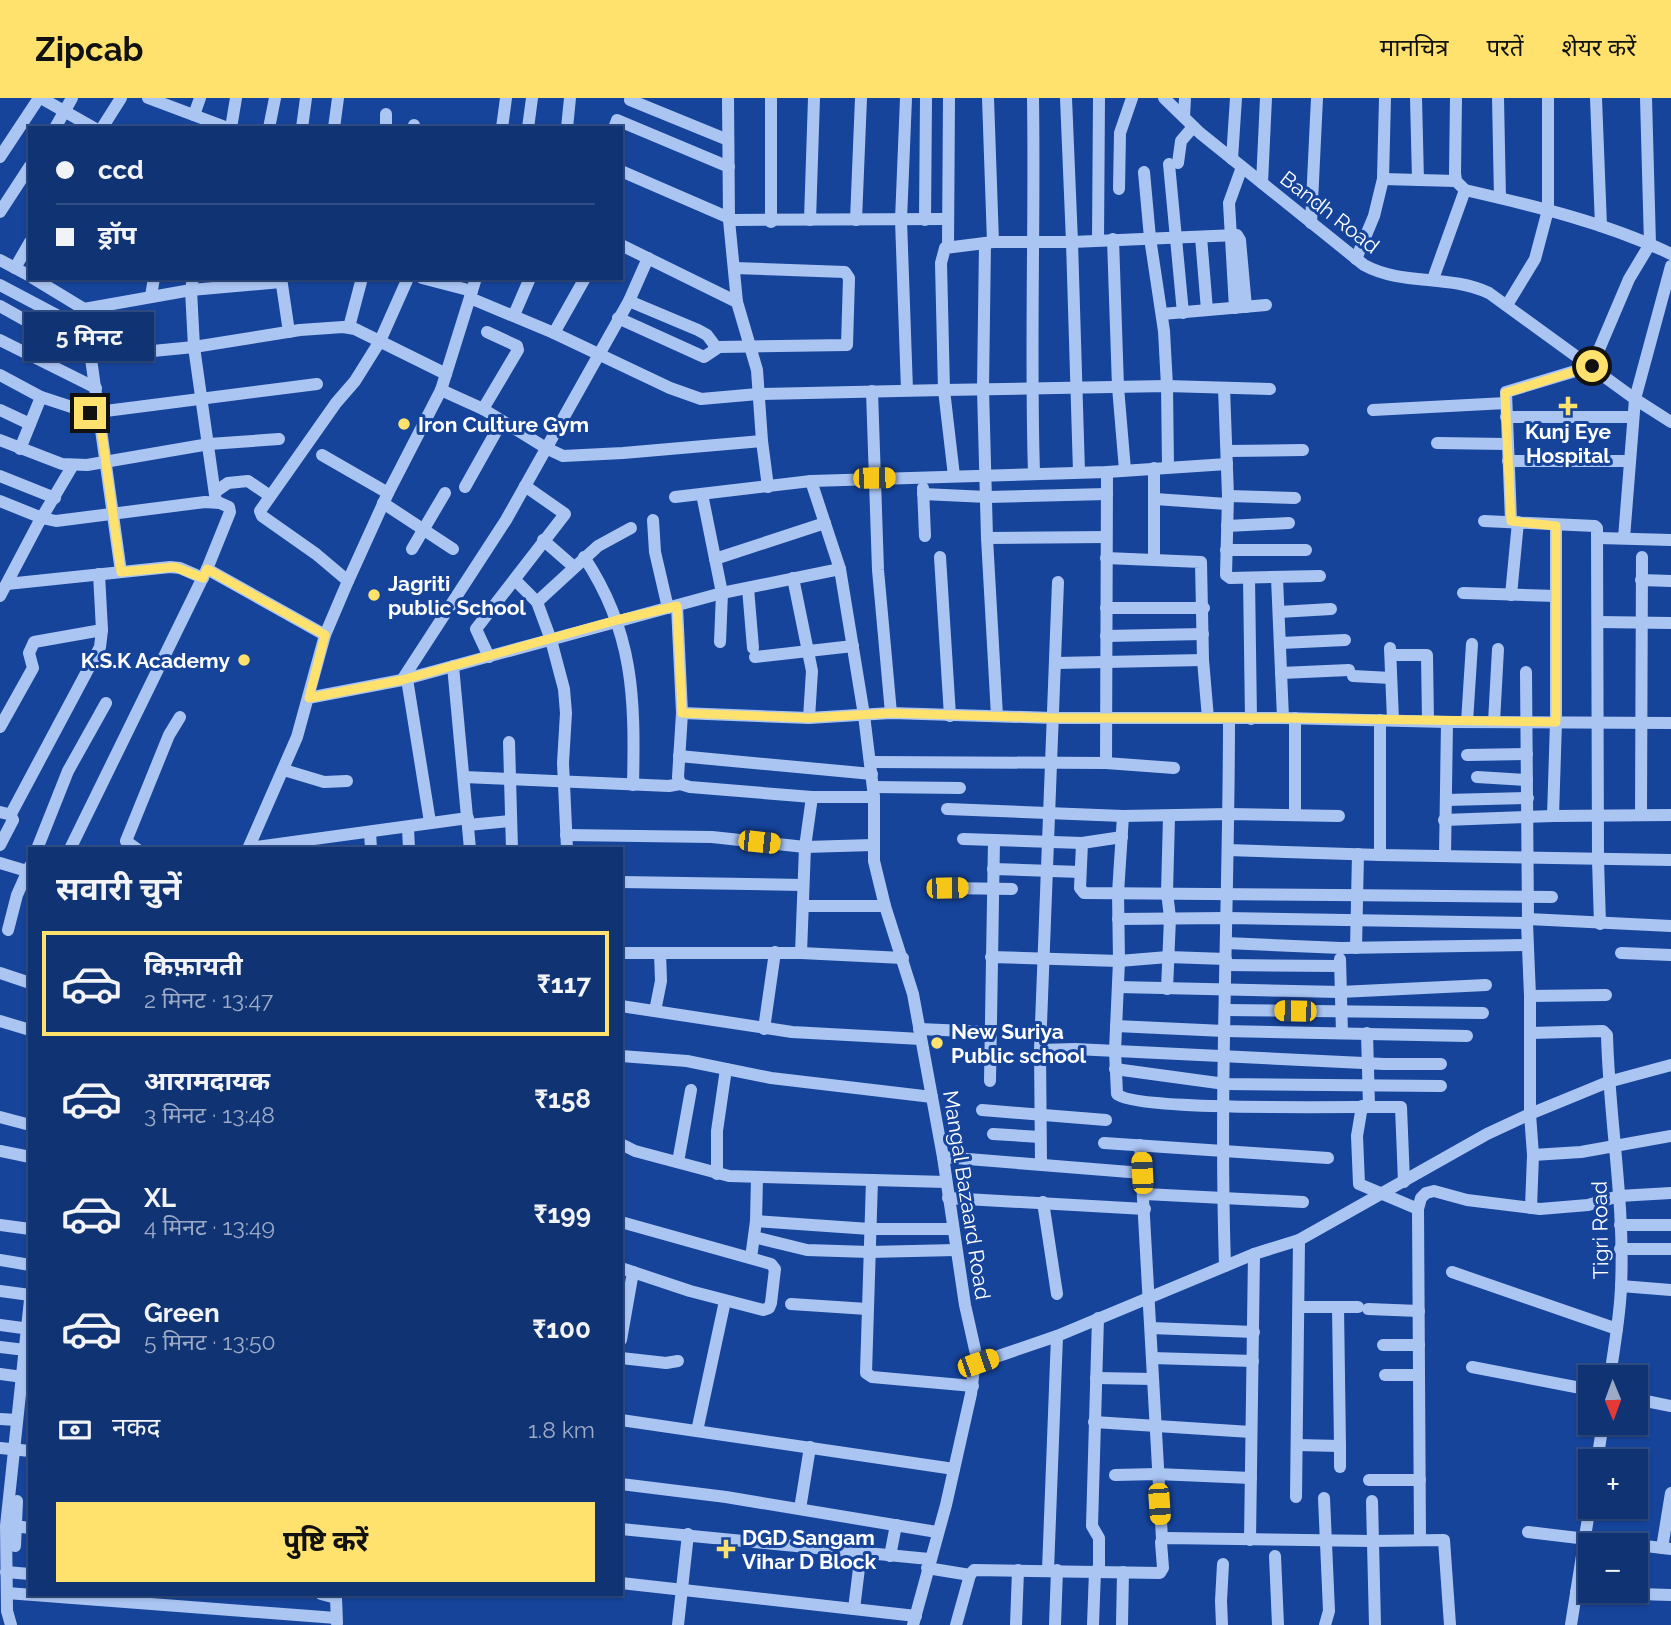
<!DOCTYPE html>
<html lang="hi">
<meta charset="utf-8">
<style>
body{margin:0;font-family:Raleway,"Noto Sans Devanagari",sans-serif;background:#193b79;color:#f1f3f6;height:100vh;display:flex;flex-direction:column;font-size:26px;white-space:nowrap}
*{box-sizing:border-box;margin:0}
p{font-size:23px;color:#9caac5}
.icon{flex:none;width:38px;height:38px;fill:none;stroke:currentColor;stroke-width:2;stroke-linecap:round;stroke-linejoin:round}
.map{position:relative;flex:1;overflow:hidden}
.side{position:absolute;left:28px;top:749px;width:595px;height:749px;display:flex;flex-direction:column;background:#103374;border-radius:0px;box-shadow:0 2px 5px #0004,0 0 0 2px #304e86}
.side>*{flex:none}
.top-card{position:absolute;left:28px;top:28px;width:595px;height:154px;border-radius:0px;box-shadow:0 2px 5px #0004,0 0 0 2px #304e86;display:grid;align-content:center;height:154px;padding:0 28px;background:#103374}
.needle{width:46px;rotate:179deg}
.controls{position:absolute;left:1578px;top:1267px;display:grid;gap:14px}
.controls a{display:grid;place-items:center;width:70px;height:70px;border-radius:0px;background:#103374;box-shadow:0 2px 5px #0004,0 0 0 2px #304e86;font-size:35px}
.end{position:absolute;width:32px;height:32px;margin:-16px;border:9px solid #ffe26d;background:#111;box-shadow:0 0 0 4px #111}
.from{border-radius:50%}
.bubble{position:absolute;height:49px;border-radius:0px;background:#103374;box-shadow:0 2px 5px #0004,0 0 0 2px #304e86;font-size:23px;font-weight:700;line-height:49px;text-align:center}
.car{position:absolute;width:21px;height:42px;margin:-21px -10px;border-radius:9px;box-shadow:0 0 5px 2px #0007;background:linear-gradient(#f5c518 24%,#345 0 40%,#f5c518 0 76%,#345 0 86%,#f5c518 0)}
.top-card b{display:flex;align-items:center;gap:24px;height:66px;font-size:26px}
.top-card b+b{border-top:2px solid #304e86}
.top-card i{width:18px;height:18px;background:#f1f3f6}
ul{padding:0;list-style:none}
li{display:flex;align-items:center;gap:21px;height:105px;margin:0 14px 10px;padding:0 14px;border:4px solid transparent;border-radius:0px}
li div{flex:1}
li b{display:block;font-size:26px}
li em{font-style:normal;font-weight:700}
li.on{border-color:#ffe26d}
li>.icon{width:63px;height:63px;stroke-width:1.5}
h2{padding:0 28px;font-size:32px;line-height:84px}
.pay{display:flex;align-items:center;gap:18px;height:77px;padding:0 28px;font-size:26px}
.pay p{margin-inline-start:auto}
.action{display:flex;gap:14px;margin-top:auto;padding:14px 28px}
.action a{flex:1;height:80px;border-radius:0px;background:#ffe26d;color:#111;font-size:28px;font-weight:700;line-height:80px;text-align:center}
header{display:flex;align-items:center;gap:42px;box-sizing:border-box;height:98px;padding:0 35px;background:#ffe26d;color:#111}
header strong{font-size:33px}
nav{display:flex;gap:38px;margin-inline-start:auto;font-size:24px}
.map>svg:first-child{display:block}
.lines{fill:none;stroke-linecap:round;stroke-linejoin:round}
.minor{stroke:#abc5f3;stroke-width:12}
.route{stroke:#ffe26d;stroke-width:9}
.poi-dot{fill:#ffe26d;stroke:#16449b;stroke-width:2.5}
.labels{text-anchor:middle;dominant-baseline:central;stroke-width:6;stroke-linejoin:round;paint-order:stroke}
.street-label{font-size:21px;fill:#fff;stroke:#16449b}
.poi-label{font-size:21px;font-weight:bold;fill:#fff;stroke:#16449b;text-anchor:start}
</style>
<header>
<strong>Zipcab</strong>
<nav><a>मानचित्र</a><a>परतें</a><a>शेयर करें</a></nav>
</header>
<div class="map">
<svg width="1671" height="1527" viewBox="0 0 1671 1527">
<rect width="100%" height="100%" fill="#16449b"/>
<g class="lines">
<!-- minor -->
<g class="minor">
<path d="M41,0L94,30"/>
<path d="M148,0L228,30"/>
<path d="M728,0L729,122L737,204L757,272L762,343L768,389"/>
<path d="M771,0V124"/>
<path d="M906,0L901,122L907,292"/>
<path d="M988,0L993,144"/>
<path d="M1033,0C1035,125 1030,250 1034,375"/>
<path d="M1066,0L1072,144L1079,374"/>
<path d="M1164,0L1200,35L1364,167C1402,188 1449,176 1489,195L1635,301L1671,324"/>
<path d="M1416,0L1418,82"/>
<path d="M1456,0L1455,75L1456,83L1465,92C1535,108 1607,125 1671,156"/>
<path d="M1498,0L1500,100"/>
<path d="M1596,0L1601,128"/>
<path d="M630,2L728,42"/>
<path d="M194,17L200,0"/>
<path d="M1184,19L1185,0"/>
<path d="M55,30L72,0"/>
<path d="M102,30L121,0"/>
<path d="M231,30L236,0"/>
<path d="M269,30L275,0"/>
<path d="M302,30L306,0"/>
<path d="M334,30L338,0"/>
<path d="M386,30V16"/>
<path d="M414,30V27"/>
<path d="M502,30L506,0"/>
<path d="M528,30L532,0"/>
<path d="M567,30L570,0"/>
<path d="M614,30L617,22L729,69"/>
<path d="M0,59L39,0"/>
<path d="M1232,61L1236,0"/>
<path d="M1178,65L1181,43L1193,29"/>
<path d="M1169,66L1183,215"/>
<path d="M621,73L734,122L947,121"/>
<path d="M1144,74L1150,140L1164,233L1167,288L1168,369"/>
<path d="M1383,81L1456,83"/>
<path d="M1262,85L1266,0"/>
<path d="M1119,91L1120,35L1132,0"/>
<path d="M0,114L30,68"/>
<path d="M810,122L814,0"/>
<path d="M856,122L861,0"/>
<path d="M925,122L926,0"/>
<path d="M1311,125L1317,0"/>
<path d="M1201,139L1207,212"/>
<path d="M1113,141L1118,289L1125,372"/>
<path d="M1098,142L1099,0"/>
<path d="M985,145L983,291L987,440L997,618"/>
<path d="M621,147L737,204"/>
<path d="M948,148L949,0"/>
<path d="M1356,161L1374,118L1383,81L1385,0"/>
<path d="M0,162L30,178"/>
<path d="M15,170L30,144"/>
<path d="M33,180L84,211L121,474"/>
<path d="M193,180L191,192L194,249L216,404"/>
<path d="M281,180L289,234"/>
<path d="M422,180L472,193"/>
<path d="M1433,181L1465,92"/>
<path d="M0,187L87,233"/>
<path d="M151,198L154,180"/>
<path d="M470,200L554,235L670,290L701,301L758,296L944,292L1167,288L1270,291"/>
<path d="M629,203L698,232L707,237L716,249"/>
<path d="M1507,207L1535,161L1548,112V0"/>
<path d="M0,208L91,259L194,249L300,232L343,229L355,231L446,276"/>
<path d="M1235,210L1229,105L1242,69"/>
<path d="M84,211L191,192L281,184"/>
<path d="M1162,216L1266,207"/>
<path d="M514,217L530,180"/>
<path d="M618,220L704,259L719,249L847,247L849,180L845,174L734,170"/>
<path d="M349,229L362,180"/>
<path d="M554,235L585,180"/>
<path d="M0,242L96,290"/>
<path d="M0,277L41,299L90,315L317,286"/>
<path d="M1224,290L1228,398L1226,477L1230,480L1320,478"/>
<path d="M441,292L483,311L546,350L563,358L623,355L762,343"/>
<path d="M872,293L878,472L891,615"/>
<path d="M483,311L518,252L517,248L487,234"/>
<path d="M0,312L30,326"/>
<path d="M1373,312L1506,305"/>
<path d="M1506,319H1633"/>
<path d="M0,342L62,366L87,367L209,346L279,341"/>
<path d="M1437,345L1506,346"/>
<path d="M20,351L41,299"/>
<path d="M1227,353L1303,352"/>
<path d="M322,357L388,395"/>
<path d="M1508,363H1629"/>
<path d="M0,378L55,400"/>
<path d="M954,378L944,292L941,165L945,150L993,144H1072L1237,137L1240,142L1246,209"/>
<path d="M811,383L840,471L864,617L874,699V763L885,808L913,896L943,1059L965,1207L978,1265L974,1270L971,1296L946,1407L913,1527"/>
<path d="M465,389L502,323"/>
<path d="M923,390L925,438"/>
<path d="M215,394L228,385L248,383L270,398"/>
<path d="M702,396L722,495L720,544"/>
<path d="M923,396L987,399L1107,396"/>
<path d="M1228,398L1295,400"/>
<path d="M675,399L811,383L1107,374L1227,366"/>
<path d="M1155,401L1227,406"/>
<path d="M0,403L42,420L56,423L205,404L220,405L229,409L230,414L207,471L70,751"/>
<path d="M383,405L453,451"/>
<path d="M653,422L655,454L668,510"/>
<path d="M1484,423L1595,428L1597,430L1598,762L1600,826"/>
<path d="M1511,423L1506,294L1592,268L1629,181L1650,146L1646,0"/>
<path d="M1227,428L1289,425"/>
<path d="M987,440L1106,439"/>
<path d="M1599,440L1671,442"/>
<path d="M1624,440L1635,301L1671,168"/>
<path d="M543,442L574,469"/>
<path d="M412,451L445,395"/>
<path d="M1226,452H1306"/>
<path d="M584,459C634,534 635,600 633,687"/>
<path d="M940,459L950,618"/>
<path d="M1106,460L1201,464L1203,562L1208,620"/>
<path d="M1154,460V370"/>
<path d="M715,461L825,425"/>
<path d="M207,471L325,537"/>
<path d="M793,480L812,573L809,620"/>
<path d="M1249,480L1251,621"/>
<path d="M1277,480L1283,620"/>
<path d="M515,482L537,504L551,542L564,591L566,615L563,665L567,751"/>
<path d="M1641,482L1671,483"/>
<path d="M348,483L316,456L262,418L260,413L336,305L355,283L380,243L408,180"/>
<path d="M7,486L170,469L180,470L203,480"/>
<path d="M748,490L753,550"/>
<path d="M1463,495L1556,498"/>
<path d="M1511,497L1518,424"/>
<path d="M0,498L38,426L73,367"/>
<path d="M537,504L598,448L631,430"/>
<path d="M677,508L682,615L678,679L680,686L690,689L812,699H874"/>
<path d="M1106,510H1204"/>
<path d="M1279,514L1331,511"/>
<path d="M1598,524L1671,525"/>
<path d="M1106,538L1203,536"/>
<path d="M1281,545L1345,542"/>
<path d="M1390,550L1393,622"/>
<path d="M1391,557H1427L1428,623"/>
<path d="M489,559L476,531L565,416L525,388"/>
<path d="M755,559L853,548"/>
<path d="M1056,565L1203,562"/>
<path d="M453,568L470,751"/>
<path d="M1526,574L1528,821"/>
<path d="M1281,575L1349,572"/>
<path d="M1353,578L1391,580"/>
<path d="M407,581L430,724"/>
<path d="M402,582L506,422L629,203L648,160"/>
<path d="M308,600L402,582L722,495L840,471"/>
<path d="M682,615L809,620L891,615L1053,620H1283L1447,624L1671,625"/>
<path d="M1467,624L1472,546"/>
<path d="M1494,624L1498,551"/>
<path d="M0,629L33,570L29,555L34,544L102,532"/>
<path d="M509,644L512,751"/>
<path d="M1467,657L1527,656"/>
<path d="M679,658L872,676"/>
<path d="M870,664L1106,665L1174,670"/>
<path d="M1106,665L1107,374"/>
<path d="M284,672L324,684L347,683"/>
<path d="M464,679L669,688L680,686"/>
<path d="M1477,679L1527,682"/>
<path d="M873,689L960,690"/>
<path d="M1446,702L1528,700"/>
<path d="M947,711L1123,718L1229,716L1339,718"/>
<path d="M0,714L8,716L12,714L100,549L102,532L99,476"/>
<path d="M1295,717V620"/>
<path d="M1641,717L1642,459"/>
<path d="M1123,718L1118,795L1119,863L1115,953L1117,996C1135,1014 1361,1008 1401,1009L1404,1084"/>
<path d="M1553,718L1671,717"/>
<path d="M1444,722L1553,718L1556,624V428"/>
<path d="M468,727L511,723"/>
<path d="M408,730L409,751"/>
<path d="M370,734L371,751"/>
<path d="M566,737L712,739L805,749L873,747"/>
<path d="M963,741L1082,745L1122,739"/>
<path d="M1082,745L1080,790L1084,795C1240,795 1396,798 1552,799"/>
<path d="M0,747L13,722L10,716"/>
<path d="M249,750L468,720"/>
<path d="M37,751L68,673L106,605"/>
<path d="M137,751L126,743L169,637L180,619"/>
<path d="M248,751L297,639L325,537L348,483L388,395L441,292L476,180"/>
<path d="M1228,752L1380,757L1671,762"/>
<path d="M1380,757V622"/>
<path d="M1445,758L1447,624"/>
<path d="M0,765L30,774"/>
<path d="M993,771L1080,774"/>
<path d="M621,784L803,787"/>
<path d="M947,790L1012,791"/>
<path d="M804,808H885"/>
<path d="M1118,821L1226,820L1527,825L1528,821L1671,828"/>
<path d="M1527,825L1530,898V1016L1533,1057L1531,1110"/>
<path d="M8,832L17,797L30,768"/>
<path d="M1226,845L1341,850L1527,847"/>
<path d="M1356,850L1358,756"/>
<path d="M621,855H801L903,860"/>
<path d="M801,855L805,749L812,699"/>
<path d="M1621,855L1671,857"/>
<path d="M991,859L1119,863L1168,859L1226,861"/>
<path d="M1340,861L1342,935"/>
<path d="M1226,867L1339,868"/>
<path d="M0,875L30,885"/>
<path d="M1118,889L1340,894L1486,887"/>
<path d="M1167,891L1170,820L1167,794L1169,719"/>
<path d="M1530,898L1606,897"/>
<path d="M621,908L792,934L921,941"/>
<path d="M1225,912L1483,915"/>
<path d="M655,913L661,883L660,855"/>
<path d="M0,923L30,932"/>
<path d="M1116,928L1224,933L1467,938"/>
<path d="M764,931L775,854"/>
<path d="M919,931L990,934"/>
<path d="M1367,935L1369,1008"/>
<path d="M1530,935L1603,933L1607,937C1609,1021 1625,1104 1621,1189C1620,1219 1614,1249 1610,1279"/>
<path d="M1040,952L1075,951L1384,966H1441"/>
<path d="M621,958L687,963L771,980L932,999"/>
<path d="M1115,971L1225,986L1441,988"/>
<path d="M990,983L994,742"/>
<path d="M1362,1008L1357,1038L1359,1086L1418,1111L1420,1442"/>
<path d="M982,1012L1106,1022"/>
<path d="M0,1019L30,1027"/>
<path d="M993,1036L1040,1039"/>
<path d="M1104,1045L1328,1060"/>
<path d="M621,1046L635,1053L729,1078L946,1084"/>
<path d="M1140,1047L1162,1441"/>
<path d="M0,1053L30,1059"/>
<path d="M1533,1057L1581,1054L1671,1038"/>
<path d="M943,1059L1142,1075"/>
<path d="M678,1064L691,992"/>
<path d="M1041,1066L1040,952L1058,484"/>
<path d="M717,1076V1033L726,971"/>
<path d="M872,1082L866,1275L872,1279L973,1288"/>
<path d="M1145,1096L1303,1104"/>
<path d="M948,1100L1145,1111"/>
<path d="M1043,1104L1057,1196"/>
<path d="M1418,1111L1421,1100L1426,1095L1434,1093L1467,1102L1540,1111L1588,1107L1619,1098L1671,1095"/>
<path d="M756,1123L757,1079"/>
<path d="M621,1124L771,1166L775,1171L771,1205L769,1210L763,1212L690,1193L621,1170"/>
<path d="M0,1127L30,1131"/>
<path d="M1620,1127H1671"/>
<path d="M754,1139L807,1152L869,1154L956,1152"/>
<path d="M1620,1151H1671"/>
<path d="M751,1160L756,1123L870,1131H953"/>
<path d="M0,1162L30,1167"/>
<path d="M1225,1168C1219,985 1229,803 1229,620"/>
<path d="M1452,1174L1617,1231"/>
<path d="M1621,1188L1671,1192"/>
<path d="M0,1193L30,1197"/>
<path d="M791,1206L867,1211"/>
<path d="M1299,1209H1358"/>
<path d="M1368,1211L1419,1213"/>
<path d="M1098,1220L1092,1428L1099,1440V1473"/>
<path d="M0,1227L30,1231"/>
<path d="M1151,1230L1254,1234"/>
<path d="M621,1242L633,1174"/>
<path d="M1383,1247H1419"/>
<path d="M0,1249L25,1252"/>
<path d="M621,1260L666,1265L678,1263"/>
<path d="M1152,1260L1253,1263"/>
<path d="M978,1265L1057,1238L1254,1156L1299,1142L1487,1036L1530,1016L1608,984L1671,967"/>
<path d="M1472,1269L1591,1292"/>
<path d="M0,1276L30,1280"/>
<path d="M1385,1277H1419"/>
<path d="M1096,1280L1153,1281"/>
<path d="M1636,1301L1671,1308"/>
<path d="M0,1321L17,1322"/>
<path d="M621,1322L954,1371"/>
<path d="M1094,1324L1251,1334"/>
<path d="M697,1333L725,1203"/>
<path d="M1297,1347L1340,1348L1338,1209"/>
<path d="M1340,1348V1369"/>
<path d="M0,1350L30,1353"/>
<path d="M1597,1363L1603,1325"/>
<path d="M1115,1377L1157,1376L1251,1380"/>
<path d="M1369,1382H1420"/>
<path d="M621,1386L726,1399L937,1434"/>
<path d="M1296,1399L1299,1142"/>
<path d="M1324,1400L1329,1513L1325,1527"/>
<path d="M1372,1403L1375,1527"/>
<path d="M800,1411L810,1349"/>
<path d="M14,1428L30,1430"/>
<path d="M621,1431L929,1461"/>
<path d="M1528,1434L1671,1451"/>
<path d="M1250,1442L1254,1156"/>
<path d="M15,1448L17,1403"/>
<path d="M1662,1450L1671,1395"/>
<path d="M890,1458L896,1427"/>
<path d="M1275,1458L1278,1527"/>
<path d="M927,1470L970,1477"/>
<path d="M1048,1472L1057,1238"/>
<path d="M6,1474L30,1476"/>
<path d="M621,1485L916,1518"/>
<path d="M1576,1494L1671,1497"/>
<path d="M7,1495L336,1520"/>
<path d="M321,1496L336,1500L337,1525"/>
<path d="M854,1511L861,1454"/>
<path d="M11,1527L7,1513L6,1428L30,1202"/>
<path d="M678,1527L688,1436"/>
<path d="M956,1527L970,1477L974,1472L1160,1475L1163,1470L1161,1444L1165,1440L1372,1443L1444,1442L1450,1527"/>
<path d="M1016,1527L1018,1472"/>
<path d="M1055,1527L1057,1472"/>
<path d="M1093,1527L1095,1473"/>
<path d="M1122,1527L1123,1474"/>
<path d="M1222,1527L1221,1503L1223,1466"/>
<path d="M1571,1527L1591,1401"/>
</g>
</g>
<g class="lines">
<!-- route -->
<path class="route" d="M90,315H99L121,474L175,469L203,480L207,471L325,537L309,600L402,582L617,522L677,508L682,615L809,620L891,615L1053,620H1283L1556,624V428L1511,423L1505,295L1592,268"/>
</g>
<!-- markers -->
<g class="poi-dot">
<path d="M1564.5 297.5h7v7h7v7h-7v7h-7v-7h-7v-7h7z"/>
<circle cx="404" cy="326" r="7"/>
<circle cx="374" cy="497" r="7"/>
<circle cx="244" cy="562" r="7"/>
<circle cx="937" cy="945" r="7"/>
<path d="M722.5 1440.5h7v7h7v7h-7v7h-7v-7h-7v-7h7z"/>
</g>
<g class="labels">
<!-- street labels -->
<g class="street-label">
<text transform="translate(1330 114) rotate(38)">Bandh Road</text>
<text transform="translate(967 1097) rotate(81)">Mangal Bazaard Road</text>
<text transform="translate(1600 1132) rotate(-91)">Tigri Road</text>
</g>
<!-- poi labels -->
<g class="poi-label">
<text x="418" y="326">Iron Culture Gym</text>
<text x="1568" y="333" text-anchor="middle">Kunj Eye<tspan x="1568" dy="24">Hospital</tspan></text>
<text x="388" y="485">Jagriti<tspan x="388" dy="24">public School</tspan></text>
<text x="230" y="562" text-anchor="end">K.S.K Academy</text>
<text x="951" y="933">New Suriya<tspan x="951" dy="24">Public school</tspan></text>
<text x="742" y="1439">DGD Sangam<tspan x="742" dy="24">Vihar D Block</tspan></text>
</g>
</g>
</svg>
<div class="controls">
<a><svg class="needle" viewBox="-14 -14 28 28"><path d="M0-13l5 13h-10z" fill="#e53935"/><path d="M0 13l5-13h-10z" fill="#9caac5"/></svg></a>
<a>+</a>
<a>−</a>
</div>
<i class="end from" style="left:1592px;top:268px"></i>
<i class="end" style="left:90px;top:315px"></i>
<div class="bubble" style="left:24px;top:214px;width:130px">5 मिनट</div>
<i class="car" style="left:874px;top:380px;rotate:89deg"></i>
<i class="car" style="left:759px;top:744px;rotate:96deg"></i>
<i class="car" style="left:947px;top:790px;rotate:89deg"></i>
<i class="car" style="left:1295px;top:913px;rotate:271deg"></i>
<i class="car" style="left:1142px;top:1075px;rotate:357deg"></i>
<i class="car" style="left:978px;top:1265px;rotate:71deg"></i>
<i class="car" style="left:1159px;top:1406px;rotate:176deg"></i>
<div class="top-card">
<b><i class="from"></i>ccd</b>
<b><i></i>ड्रॉप</b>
</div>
<section class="side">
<h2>सवारी चुनें</h2>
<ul>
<li class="on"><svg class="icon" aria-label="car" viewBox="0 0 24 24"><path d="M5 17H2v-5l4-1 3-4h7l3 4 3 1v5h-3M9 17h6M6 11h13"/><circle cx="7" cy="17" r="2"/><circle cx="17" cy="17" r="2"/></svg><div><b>किफ़ायती</b><p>2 मिनट · 13:47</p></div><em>₹117</em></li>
<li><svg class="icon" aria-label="car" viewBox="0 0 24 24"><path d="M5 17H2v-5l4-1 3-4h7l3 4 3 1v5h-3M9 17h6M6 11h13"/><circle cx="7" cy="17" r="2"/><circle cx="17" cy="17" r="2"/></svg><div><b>आरामदायक</b><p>3 मिनट · 13:48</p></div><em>₹158</em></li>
<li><svg class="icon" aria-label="car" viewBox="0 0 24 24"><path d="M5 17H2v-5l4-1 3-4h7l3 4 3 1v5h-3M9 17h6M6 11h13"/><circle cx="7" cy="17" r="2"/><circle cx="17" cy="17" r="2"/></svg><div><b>XL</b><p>4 मिनट · 13:49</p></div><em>₹199</em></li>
<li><svg class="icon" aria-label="car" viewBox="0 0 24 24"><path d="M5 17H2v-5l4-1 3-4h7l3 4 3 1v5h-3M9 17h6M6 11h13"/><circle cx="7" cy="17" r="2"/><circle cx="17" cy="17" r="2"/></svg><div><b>Green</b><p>5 मिनट · 13:50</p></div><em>₹100</em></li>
</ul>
<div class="pay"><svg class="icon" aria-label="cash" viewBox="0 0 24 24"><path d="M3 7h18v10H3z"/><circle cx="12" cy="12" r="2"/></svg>नकद<p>1.8 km</p></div>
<div class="action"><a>पुष्टि करें</a></div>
</section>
</div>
